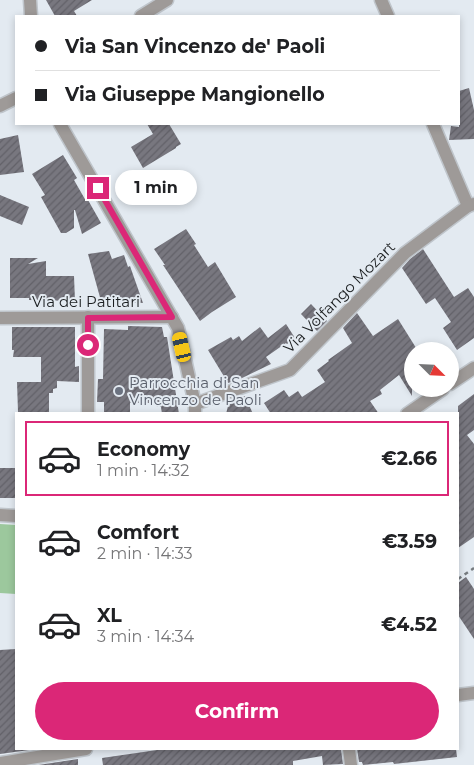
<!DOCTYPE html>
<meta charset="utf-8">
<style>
body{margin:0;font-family:Montserrat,sans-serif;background:#f6f6f6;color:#202124;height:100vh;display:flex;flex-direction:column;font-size:19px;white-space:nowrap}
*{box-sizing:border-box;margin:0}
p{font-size:16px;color:#757577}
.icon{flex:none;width:28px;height:28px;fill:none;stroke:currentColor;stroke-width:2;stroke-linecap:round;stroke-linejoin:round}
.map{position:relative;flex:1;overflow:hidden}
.panel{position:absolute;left:15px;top:412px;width:444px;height:338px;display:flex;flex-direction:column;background:#fff;border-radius:0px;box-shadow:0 2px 8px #0003}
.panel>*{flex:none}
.top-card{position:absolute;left:15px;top:15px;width:445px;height:110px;border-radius:0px;box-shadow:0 2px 8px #0003;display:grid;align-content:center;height:110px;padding:0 20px;background:#fff}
.needle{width:32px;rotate:114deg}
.buttons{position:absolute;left:404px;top:342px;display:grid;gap:10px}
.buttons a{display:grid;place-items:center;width:55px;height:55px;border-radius:50%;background:#fff;box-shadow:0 2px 8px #0003;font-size:25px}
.end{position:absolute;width:22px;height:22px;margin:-11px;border:6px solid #db2777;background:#fff;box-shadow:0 0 0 2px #fff}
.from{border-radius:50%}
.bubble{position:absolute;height:35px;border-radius:18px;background:#fff;box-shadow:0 2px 8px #0003;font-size:16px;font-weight:700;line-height:35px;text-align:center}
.car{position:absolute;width:15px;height:30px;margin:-15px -8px;border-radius:6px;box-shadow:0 0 4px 1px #0007;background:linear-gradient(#f5c518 24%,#345 0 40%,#f5c518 0 76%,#345 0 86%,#f5c518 0)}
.top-card b{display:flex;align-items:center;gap:18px;height:48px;font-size:19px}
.top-card b+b{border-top:1px solid #e0e0e0}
.top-card i{width:12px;height:12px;background:#202124}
ul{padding:9px 0 0;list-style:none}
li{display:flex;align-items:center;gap:15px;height:75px;margin:0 10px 8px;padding:0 10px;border:2px solid transparent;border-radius:0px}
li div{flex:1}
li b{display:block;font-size:19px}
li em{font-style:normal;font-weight:700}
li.on{border-color:#db2777}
li>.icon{width:45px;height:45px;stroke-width:1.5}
.button{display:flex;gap:10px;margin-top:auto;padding:10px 20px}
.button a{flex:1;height:58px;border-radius:30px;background:#db2777;color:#fff;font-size:20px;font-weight:700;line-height:58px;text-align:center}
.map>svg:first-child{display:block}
.park{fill:#9cc89d}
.building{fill:url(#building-hatch)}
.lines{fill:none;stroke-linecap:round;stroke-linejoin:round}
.minor-casing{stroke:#bfc5cb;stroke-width:15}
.path{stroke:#767b7f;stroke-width:2.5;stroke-dasharray:4 4;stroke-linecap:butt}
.minor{stroke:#9e9a98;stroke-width:12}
.route{stroke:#db2777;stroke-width:6}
.worship-dot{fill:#6b7280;stroke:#e3eaf1;stroke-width:2}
.labels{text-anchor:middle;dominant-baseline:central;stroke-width:4;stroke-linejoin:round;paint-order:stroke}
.street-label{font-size:15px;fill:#1b1e20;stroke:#e3eaf1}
.worship-label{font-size:15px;fill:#5b616d;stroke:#e3eaf1;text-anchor:start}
</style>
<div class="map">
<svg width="474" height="765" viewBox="0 0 474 765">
<defs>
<pattern id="building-hatch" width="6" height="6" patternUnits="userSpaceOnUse" patternTransform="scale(1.25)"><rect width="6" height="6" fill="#78777f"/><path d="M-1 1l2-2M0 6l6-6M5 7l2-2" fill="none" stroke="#626168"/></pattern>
</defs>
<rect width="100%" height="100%" fill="#e3eaf1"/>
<!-- park -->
<path class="park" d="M0,524L16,525V594L0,593Z"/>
<!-- building -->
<g class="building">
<path d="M46,0H92L74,11L77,16H55Z"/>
<path d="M469,88L474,110V139L449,140L451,126L459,127V91Z"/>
<path d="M147,124H169L181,144L176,147V148L143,168L131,147L153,134Z"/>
<path d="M18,135L24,172L0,175V139Z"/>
<path d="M63,155L77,178L74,180L86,201L88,200L101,223L82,234L75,210H74V228L66,233H61L41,197L45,195L32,174Z"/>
<path d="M0,195L29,207L22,225L0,216Z"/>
<path d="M186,229L196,244L194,245L208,267L215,262L236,297L212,312L200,321L163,265H165L154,249Z"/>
<path d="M423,249L454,297L468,288L474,297V338L457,350L443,328L451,322L435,298L426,304L402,268L410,259Z"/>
<path d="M109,251L112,259L124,255L128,267L130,266L143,303L101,301L88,254Z"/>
<path d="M10,258H38L28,264L46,261V276H74L75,301L29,300V298H10Z"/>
<path d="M311,304L327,321L317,331L301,314Z"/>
<path d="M357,313L373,336L398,319L418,351H412V396L399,375L380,390L382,394L370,401L379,414H271L264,403L284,390L289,397L298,391L302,397L325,382L317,370L329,361L328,360L352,343L343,328Z"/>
<path d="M286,324L295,338L287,344L286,343L266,357L271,364L240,379L228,383L208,350L231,337L233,340L239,336L242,341L260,327L268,338Z"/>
<path d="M128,326L162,327L164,337H167L179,414H162L161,407H157L156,403H130V414H104V402H97L98,379H103L104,329L128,330Z"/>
<path d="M12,327H75V367L79,366V382L57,381V388L53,389V393H49V414L18,412L17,382H41V357H13L14,350H12Z"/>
<path d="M474,394V430L467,435L474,444V537L458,548V406Z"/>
<path d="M245,396L253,414H226L229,402Z"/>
<rect x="0" y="468" width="16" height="30"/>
<path d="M466,577L474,589V639L458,615V583Z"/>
<path d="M16,649V749H37L0,754V650Z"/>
<path d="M164,749H341L343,764L323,765L322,756L293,761V765H103L102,758Z"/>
<path d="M357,749H456L457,757L394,764L393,762L363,765L362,762H359Z"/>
<path d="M78,759V765H38Z"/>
</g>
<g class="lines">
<!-- minor casing -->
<g class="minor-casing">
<g id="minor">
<path d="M30,0L31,16"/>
<path d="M381,0L388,16"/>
<path d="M141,16L167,0"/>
<path d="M0,106L16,98"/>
<path d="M60,124L178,328L195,404V414"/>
<path d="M433,124L468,206L474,204"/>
<path d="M0,318L172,317"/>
<path d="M450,384L474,368"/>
<path d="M195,404L290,370L405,253L468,206"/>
<path d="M88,414V317"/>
<path d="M407,414L443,389"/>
<path d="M0,515L16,516"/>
<path d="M458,695L474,693"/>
<path d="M349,749L351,765"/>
<path d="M0,763L86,749"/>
</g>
</g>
<!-- path -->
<path class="path" d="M458,579L474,568"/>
<!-- minor -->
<use href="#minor" class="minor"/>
</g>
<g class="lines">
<!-- route -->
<path class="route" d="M88,345V318L172,317L98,188"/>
</g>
<!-- markers -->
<circle class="worship-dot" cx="119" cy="391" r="5"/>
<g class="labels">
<!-- street labels -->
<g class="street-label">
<text transform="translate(339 297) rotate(-45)">Via Volfango Mozart</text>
<text x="86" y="301">Via dei Patitari</text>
</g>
<!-- worship labels -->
<g class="worship-label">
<text x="129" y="382">Parrocchia di San<tspan x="129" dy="17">Vincenzo de Paoli</tspan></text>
</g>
</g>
</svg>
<div class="buttons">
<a><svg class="needle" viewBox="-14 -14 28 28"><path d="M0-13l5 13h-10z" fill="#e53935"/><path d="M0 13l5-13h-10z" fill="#757577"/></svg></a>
</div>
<i class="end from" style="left:88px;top:345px"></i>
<i class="end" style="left:98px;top:188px"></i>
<div class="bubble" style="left:115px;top:170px;width:82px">1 min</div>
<i class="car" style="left:182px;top:347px;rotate:347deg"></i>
<div class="top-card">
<b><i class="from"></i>Via San Vincenzo de' Paoli</b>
<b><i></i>Via Giuseppe Mangionello</b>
</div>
<section class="panel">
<ul>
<li class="on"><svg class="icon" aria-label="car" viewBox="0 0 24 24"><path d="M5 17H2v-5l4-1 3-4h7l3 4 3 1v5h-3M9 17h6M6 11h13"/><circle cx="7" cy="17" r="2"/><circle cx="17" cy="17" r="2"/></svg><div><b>Economy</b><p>1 min · 14:32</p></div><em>€2.66</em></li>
<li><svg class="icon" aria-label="car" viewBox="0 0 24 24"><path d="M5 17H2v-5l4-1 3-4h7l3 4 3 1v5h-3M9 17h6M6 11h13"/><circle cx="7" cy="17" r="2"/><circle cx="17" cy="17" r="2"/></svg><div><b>Comfort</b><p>2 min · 14:33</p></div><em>€3.59</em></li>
<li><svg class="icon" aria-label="car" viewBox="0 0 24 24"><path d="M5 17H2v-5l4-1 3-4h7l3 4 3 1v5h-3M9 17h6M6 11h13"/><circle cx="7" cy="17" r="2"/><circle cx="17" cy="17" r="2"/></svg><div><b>XL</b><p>3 min · 14:34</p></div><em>€4.52</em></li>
</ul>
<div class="button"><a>Confirm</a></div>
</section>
</div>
